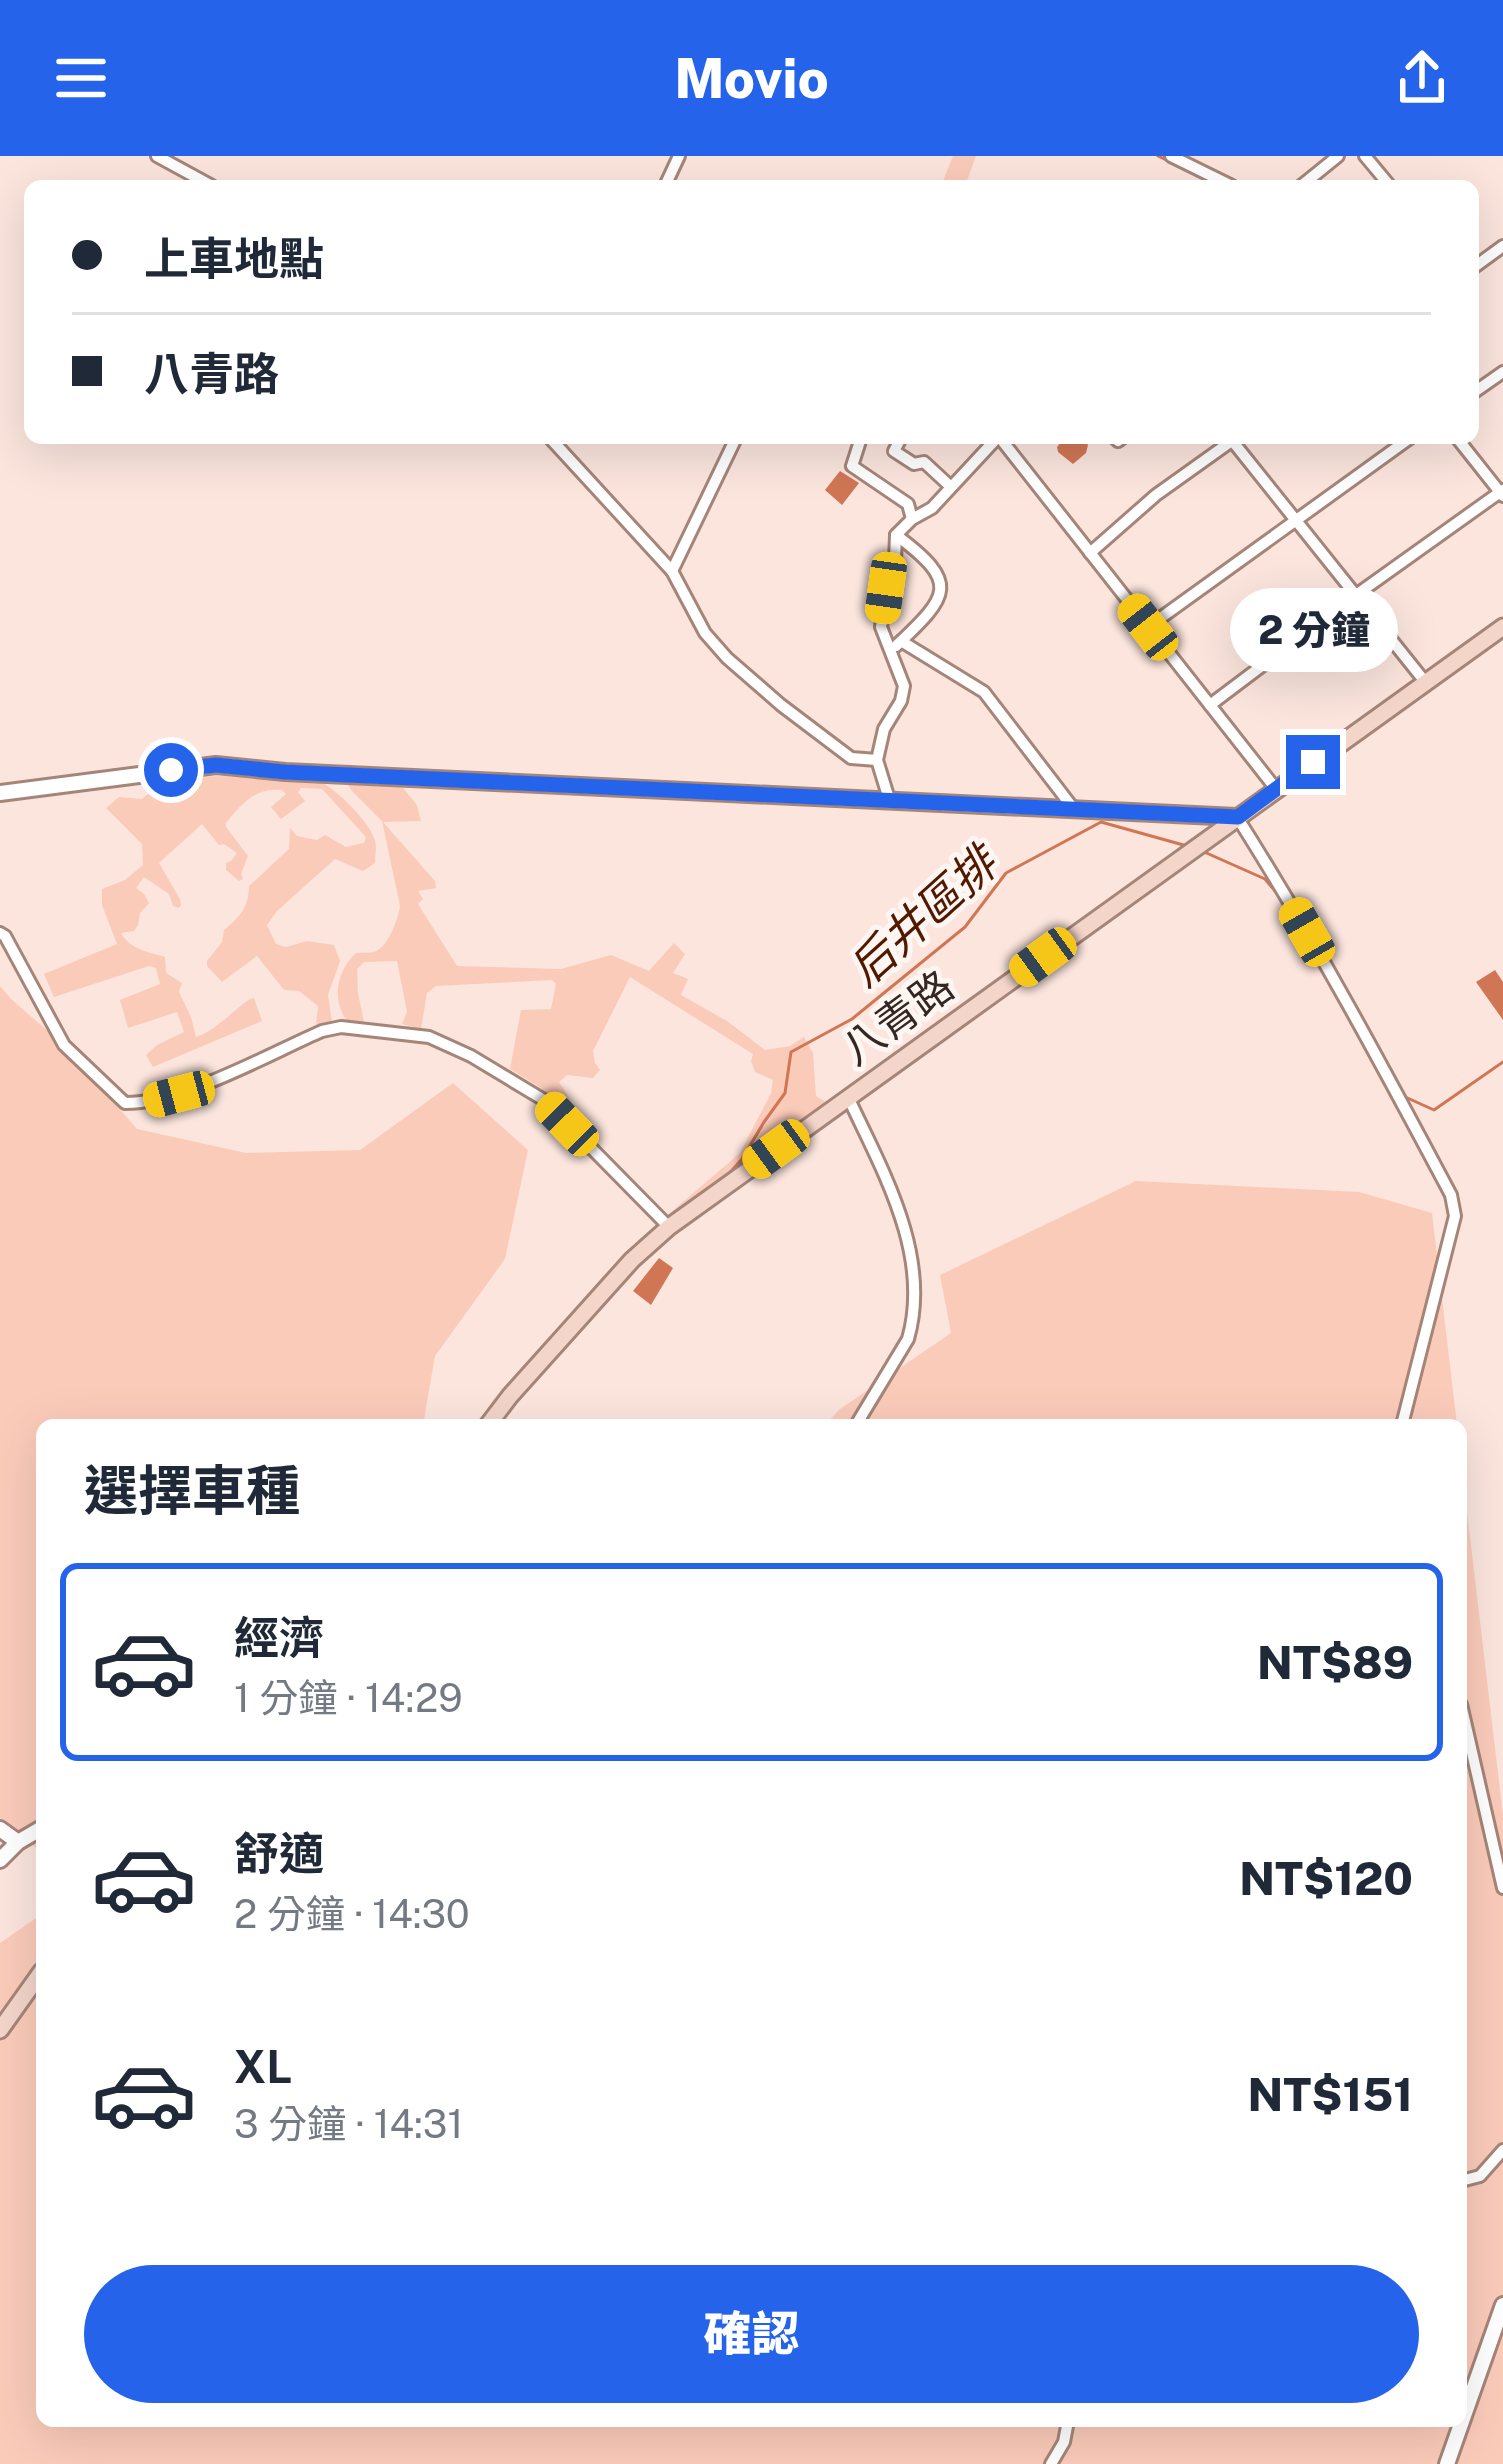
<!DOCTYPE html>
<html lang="zh-TW">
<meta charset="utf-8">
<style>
body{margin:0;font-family:"Public Sans","Noto Sans TC",sans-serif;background:#f2f2f3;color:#1f2937;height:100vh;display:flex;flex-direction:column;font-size:45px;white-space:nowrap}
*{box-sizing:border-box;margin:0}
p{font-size:39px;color:#747a83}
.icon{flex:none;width:66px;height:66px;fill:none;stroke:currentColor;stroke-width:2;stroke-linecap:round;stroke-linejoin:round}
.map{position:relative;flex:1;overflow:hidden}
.sheet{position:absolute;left:36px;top:1263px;width:1431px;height:1008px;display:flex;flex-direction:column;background:#fff;border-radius:18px;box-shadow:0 12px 48px #0002}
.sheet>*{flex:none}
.hud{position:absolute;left:24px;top:24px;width:1455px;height:264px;border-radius:18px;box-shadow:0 12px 48px #0002;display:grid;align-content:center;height:264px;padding:0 48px;background:#fff}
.end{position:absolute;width:54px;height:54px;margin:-27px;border:15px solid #2563eb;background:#fff;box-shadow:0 0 0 6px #fff}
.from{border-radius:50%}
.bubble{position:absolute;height:84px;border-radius:42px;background:#fff;box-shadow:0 12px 48px #0002;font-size:39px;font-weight:800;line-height:84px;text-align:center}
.car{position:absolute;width:36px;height:72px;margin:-36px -18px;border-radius:15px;box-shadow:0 0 9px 3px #0007;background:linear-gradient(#f5c518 24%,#345 0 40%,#f5c518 0 76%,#345 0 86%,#f5c518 0)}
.hud b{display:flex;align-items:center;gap:42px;height:114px;font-size:45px}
.hud b+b{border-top:3px solid #e0e1e3}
.hud i{width:30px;height:30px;background:#1f2937}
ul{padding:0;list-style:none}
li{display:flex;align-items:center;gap:36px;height:198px;margin:0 24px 18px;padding:0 24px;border:6px solid transparent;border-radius:18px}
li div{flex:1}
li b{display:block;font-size:45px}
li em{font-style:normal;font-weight:800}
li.current{border-color:#2563eb}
li>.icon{width:108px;height:108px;stroke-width:1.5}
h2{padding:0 48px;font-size:54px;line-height:144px}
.cta{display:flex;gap:24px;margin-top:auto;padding:24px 48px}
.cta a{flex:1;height:138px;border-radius:72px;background:#2563eb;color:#fff;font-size:48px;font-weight:800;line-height:138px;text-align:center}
header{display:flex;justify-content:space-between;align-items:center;height:156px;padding:0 48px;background:#2563eb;color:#fff;font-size:54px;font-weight:800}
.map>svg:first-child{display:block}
.green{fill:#fbcbba}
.water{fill:#d17655}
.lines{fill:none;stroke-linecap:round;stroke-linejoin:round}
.stream{stroke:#d17655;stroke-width:3}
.minor-casing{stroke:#a68579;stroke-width:16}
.tertiary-casing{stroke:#a68579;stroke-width:20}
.secondary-casing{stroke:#a68579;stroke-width:21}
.minor{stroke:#fff;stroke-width:10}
.tertiary{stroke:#fff;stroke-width:14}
.secondary{stroke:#f3d5ca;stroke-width:15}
.route{stroke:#2563eb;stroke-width:15}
.labels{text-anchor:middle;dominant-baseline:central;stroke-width:10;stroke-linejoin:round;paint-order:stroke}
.street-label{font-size:42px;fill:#342621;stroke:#fdf6f3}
.water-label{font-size:45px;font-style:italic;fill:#521901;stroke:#fdf6f3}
</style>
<header><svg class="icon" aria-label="menu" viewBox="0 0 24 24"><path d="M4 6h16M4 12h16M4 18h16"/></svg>Movio<svg class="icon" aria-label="share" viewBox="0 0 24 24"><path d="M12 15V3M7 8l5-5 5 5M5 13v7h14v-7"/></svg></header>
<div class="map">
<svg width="1503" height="2308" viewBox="0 0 1503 2308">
<rect width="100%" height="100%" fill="#fbe5dd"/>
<!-- green -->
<g class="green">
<path d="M953,0H976L965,30H941Z"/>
<path d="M219,620L318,624C335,632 371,667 375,685C377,692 375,699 375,707L363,715L335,703L277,755L267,769L276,788L286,791L307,785L334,789L340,805L328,839L332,866L316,869L318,850L299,835L284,834L257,800L222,826L207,810V805L222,786L224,774C239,762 249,751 249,730L289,693L290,672L297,680L317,684L325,679L346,691L364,687L366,681L322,633L301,632L298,636L305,645L281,663L271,651L286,638L282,634C255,632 242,647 226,667V671L248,700L241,718L243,723L239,725L226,714V707L231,705L237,697L224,688L219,689L202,668L159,707L180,743L181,749L179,752L173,750L169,738L144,721L136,732L144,738L149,747L140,757L138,769L134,775L121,777C130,794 150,796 165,801L166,817L182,827L179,836L191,861L196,881C217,874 232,855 250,843L254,842L262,865L153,911L146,899L157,889L184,876L177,856L128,872L120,844L160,828L156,812L149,810L54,841L44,818L117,788L102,749V733L125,724L143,709L142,688L106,652L119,641L142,643C166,622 188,622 219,620Z"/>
<path d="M350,625L399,627L417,649L421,665L383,666L435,725L436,732L418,735L423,743L418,748L457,810L561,813L611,799L649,815L674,787L685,798L673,817L688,823L681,839L727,865L765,894L790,890L804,881L813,897L816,940L826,946L674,1059L670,1057L740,997L771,937L773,924L755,916L751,905L753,898L630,821L593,895L595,907L600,914L593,922L567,919L559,926L573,948L574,957L565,958L541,932L510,913L521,854L551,853L556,828L552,824L436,830L427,837L421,873L402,868L407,856L397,805L364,806L357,813L358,837L364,866L347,865C331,843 337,815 356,797C363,796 370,798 376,795C389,790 398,762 400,750L382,665L352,635L348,629Z"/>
<path d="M0,830L11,843L64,889L137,973L246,997L360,994L453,927L528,994L505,1103L435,1200L423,1269H42V1697L0,1662Z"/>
<path d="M1136,1025L1359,1036L1432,1057L1457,1269H825L840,1253L951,1177L940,1119Z"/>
<path d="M1461,1305L1503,1659V2308H0V1787L42,1758V2265H1461Z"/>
</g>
<!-- water -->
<g class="water">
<path d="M1064,282H1082L1088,289L1086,297L1073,308L1058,296L1057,291Z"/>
<path d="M840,315L859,327L842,349L825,334Z"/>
<path d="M1495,814L1503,826V864L1476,826Z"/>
<path d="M659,1102L673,1112L651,1149L633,1135Z"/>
</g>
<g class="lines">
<!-- stream -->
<g class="stream">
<path d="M1158,0L1183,12"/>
<path d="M1202,695L1265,723L1280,741"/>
<path d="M1403,940L1434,954L1503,906"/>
<path d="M725,1022L742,1003L764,966L785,937L791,896L852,863L965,771L1006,717L1101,666L1187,690"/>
</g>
<!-- minor casing -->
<g class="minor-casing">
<g id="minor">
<path d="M157,0L212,30"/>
<path d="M1171,0L1232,30"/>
<path d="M1365,0L1390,30"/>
<path d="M665,30L679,0"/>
<path d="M1301,30L1338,0"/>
<path d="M1473,112L1503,90"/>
<path d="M1473,237L1503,216"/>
<path d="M550,282L672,415L705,477L727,502L781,549L851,602L877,604"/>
<path d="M861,282L852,310L908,348L912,363"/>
<path d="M901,282L894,295L914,308L924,306L951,331"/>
<path d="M1000,282L1276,633"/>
<path d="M1115,282L1118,285L1122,282"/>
<path d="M1230,282L1426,527"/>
<path d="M1457,282L1503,340"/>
<path d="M896,379C960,427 950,439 896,490"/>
<path d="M1090,397L1156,339L1233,284"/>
<path d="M672,415L736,282"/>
<path d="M1148,471L1410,282"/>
<path d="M901,485L984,536L1073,652"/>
<path d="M1210,549L1356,439L1503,334"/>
<path d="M889,643L877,604L884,573L901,545L904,530L881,471L886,432L895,405L896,379L912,363L932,352L997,282"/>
<path d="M1237,661C1315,784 1383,911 1451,1039L1455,1060L1402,1269"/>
<path d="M0,777L5,780L64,889L125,947C183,947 267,899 322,875L341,871L429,881L471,900L544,944L669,1071"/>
<path d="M848,941C882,1014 932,1099 908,1183L856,1269"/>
<path d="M1461,1548L1503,1732"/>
<path d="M1461,2025L1480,2020L1503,1994"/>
<path d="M1051,2308L1064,2286L1068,2265"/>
</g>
</g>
<!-- tertiary casing -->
<g class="tertiary-casing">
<g id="tertiary">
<path d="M0,637L216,609L285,616L1237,661"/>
<path d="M0,1673L18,1686"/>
<path d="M0,1704L18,1686L42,1672"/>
<path d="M1447,2308L1503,2149"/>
</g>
</g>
<!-- secondary casing -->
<g class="secondary-casing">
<g id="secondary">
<path d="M488,1269L510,1240L632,1104L669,1071L1503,471"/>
<path d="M0,1874L42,1815"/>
</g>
</g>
<!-- minor -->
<use href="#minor" class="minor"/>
<!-- tertiary -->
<use href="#tertiary" class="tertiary"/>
<!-- secondary -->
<use href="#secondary" class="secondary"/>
</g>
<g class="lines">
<!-- route -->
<path class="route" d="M171,614L216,609L285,616L1238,661L1313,606"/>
</g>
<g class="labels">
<!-- street labels -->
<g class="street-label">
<text transform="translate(897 861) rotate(-36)">八青路</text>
</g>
<!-- water labels -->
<g class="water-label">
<text transform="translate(922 760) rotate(-42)">后井區排</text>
</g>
</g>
</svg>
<i class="end from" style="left:171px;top:614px"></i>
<i class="end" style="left:1313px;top:606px"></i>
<div class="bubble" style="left:1230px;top:432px;width:168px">2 分鐘</div>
<i class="car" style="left:886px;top:432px;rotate:188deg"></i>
<i class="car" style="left:1148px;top:471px;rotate:322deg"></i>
<i class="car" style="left:1307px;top:776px;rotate:330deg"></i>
<i class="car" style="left:1043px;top:801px;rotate:234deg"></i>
<i class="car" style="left:179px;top:938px;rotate:255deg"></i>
<i class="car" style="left:567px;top:968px;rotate:316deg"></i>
<i class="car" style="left:776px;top:993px;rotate:234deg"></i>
<div class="hud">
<b><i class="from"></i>上車地點</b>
<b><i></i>八青路</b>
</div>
<section class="sheet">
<h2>選擇車種</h2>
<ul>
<li class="current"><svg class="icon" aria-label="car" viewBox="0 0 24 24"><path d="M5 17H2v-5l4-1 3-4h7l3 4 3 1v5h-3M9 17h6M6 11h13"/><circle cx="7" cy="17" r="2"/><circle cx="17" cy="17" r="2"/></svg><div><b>經濟</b><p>1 分鐘 · 14:29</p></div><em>NT$89</em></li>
<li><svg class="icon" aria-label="car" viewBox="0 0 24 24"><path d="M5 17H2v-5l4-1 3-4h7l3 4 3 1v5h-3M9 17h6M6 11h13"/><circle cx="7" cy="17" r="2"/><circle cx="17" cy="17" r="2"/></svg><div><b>舒適</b><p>2 分鐘 · 14:30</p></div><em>NT$120</em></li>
<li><svg class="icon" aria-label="car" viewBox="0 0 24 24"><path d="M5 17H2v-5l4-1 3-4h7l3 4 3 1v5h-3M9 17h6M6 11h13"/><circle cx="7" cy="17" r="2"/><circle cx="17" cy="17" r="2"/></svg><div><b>XL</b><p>3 分鐘 · 14:31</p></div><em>NT$151</em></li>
</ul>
<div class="cta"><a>確認</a></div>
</section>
</div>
